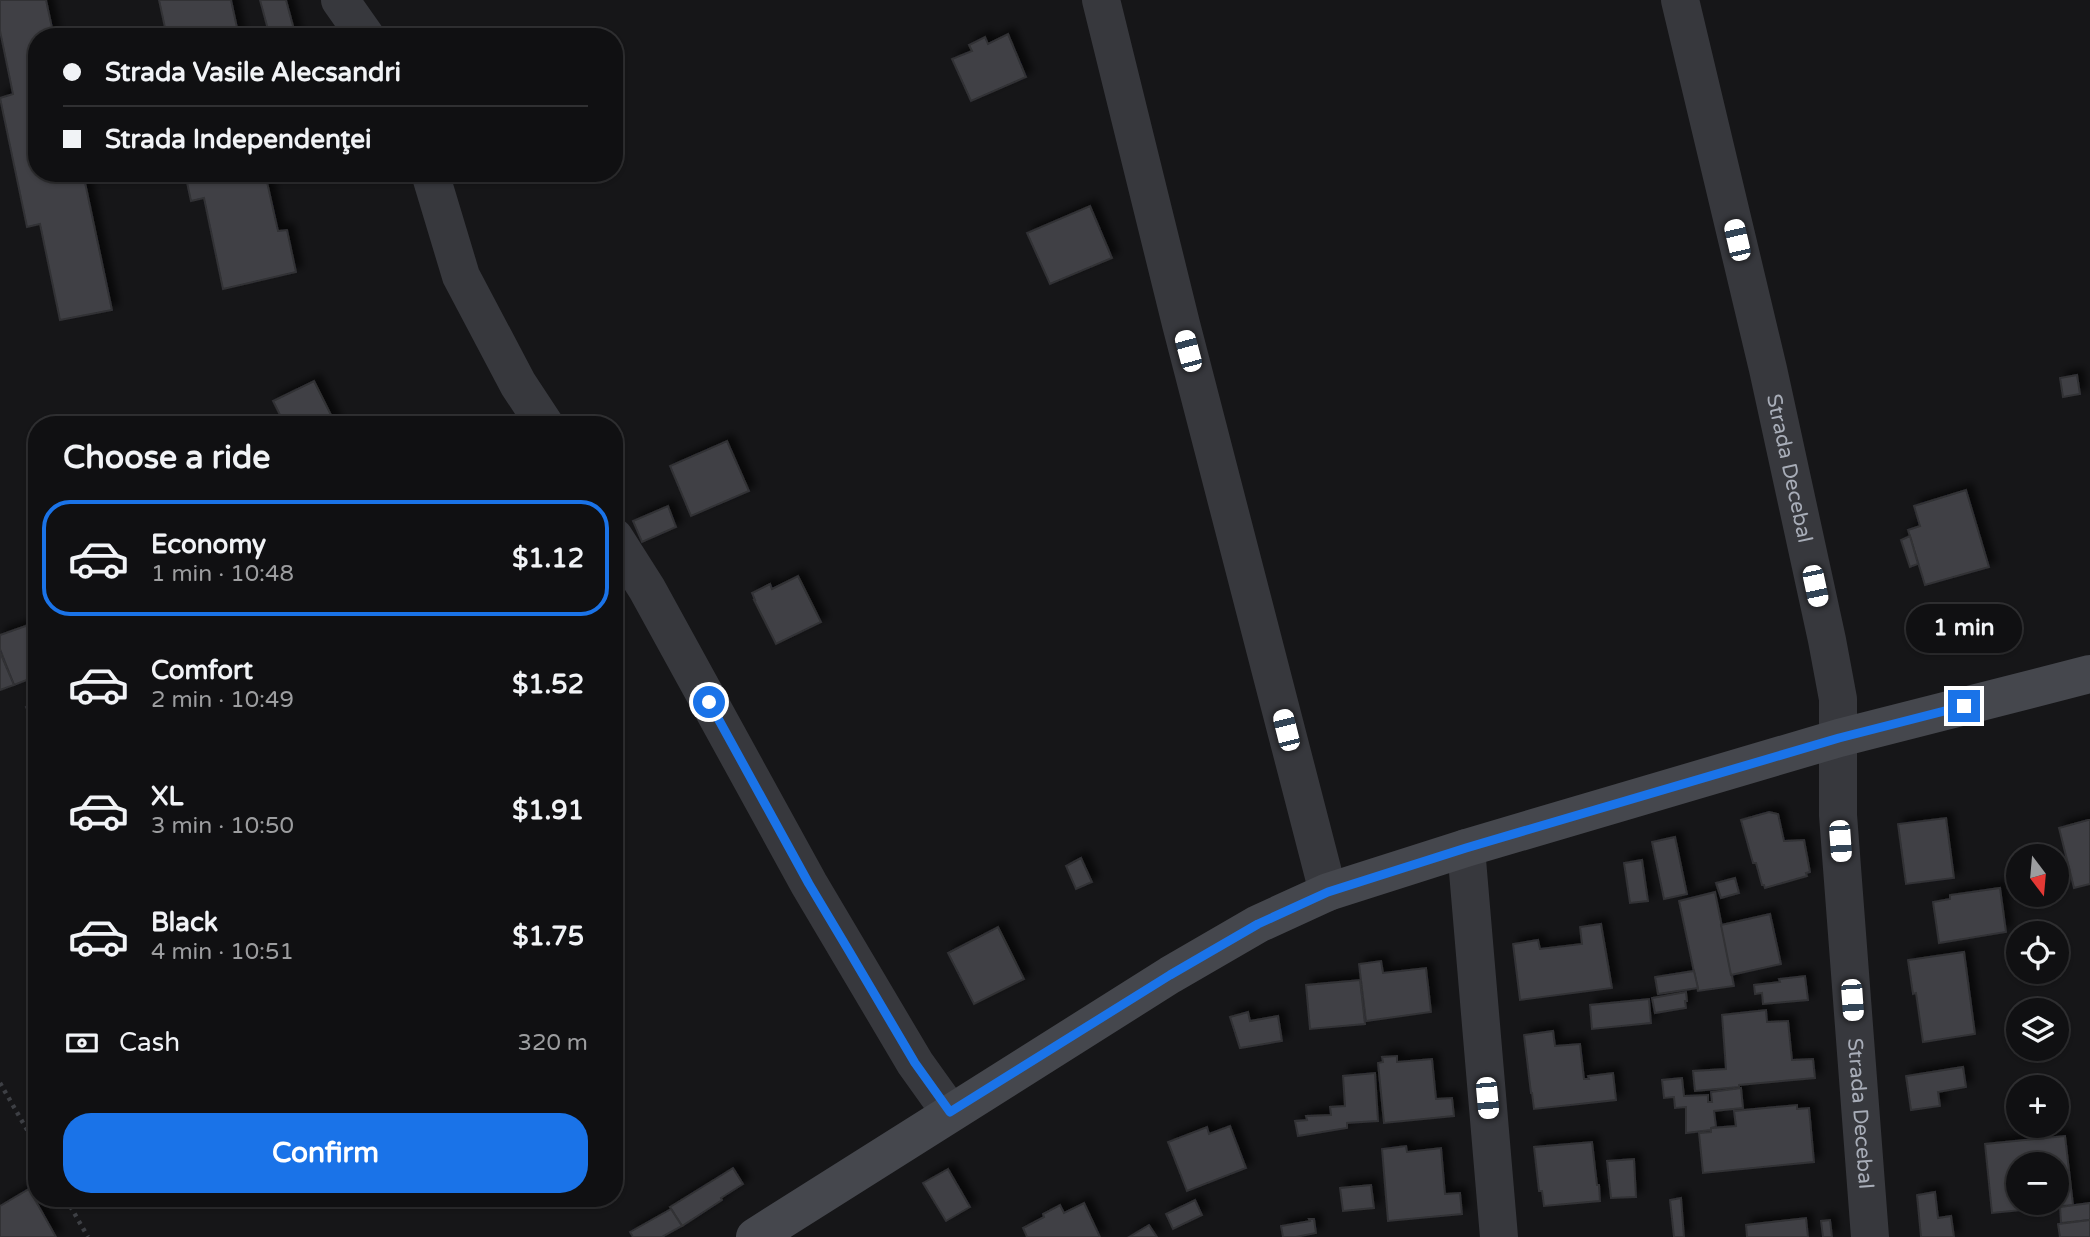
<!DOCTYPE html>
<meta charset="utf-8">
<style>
body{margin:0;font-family:"Varela Round",sans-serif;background:#19191b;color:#f1f3f6;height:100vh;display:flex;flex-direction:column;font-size:26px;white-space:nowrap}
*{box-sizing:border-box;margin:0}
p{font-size:23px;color:#9c9d9f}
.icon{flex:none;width:38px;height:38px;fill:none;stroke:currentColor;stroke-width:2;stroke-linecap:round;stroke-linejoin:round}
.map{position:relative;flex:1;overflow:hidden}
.sheet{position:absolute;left:28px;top:416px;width:595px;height:791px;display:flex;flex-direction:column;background:#101012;border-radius:28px;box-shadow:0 2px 5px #0004,0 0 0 2px #303032}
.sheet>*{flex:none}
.banner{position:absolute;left:28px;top:28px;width:595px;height:154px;border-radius:28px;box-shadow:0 2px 5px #0004,0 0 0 2px #303032;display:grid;align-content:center;height:154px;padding:0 35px;background:#101012}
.needle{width:46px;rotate:164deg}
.controls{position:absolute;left:2006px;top:844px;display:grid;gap:14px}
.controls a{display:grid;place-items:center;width:63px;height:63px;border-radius:50%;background:#101012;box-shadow:0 2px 5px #0004,0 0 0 2px #303032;font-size:35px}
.end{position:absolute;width:32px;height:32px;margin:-16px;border:9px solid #1a73e8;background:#fff;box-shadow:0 0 0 4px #fff}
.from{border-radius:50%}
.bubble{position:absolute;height:49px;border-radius:24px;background:#101012;box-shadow:0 2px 5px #0004,0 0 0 2px #303032;font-size:23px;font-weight:800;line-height:49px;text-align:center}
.car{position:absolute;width:21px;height:42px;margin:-21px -10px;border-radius:9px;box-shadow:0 0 5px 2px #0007;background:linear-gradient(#fff 24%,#345 0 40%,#fff 0 76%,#345 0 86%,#fff 0)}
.banner b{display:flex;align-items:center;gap:24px;height:66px;font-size:26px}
.banner b+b{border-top:2px solid #303032}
.banner i{width:18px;height:18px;background:#f1f3f6}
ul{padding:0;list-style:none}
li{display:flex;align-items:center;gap:21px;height:116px;margin:0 14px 10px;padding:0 21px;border:4px solid transparent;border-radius:28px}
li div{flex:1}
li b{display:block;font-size:26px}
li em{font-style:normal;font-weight:800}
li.on{border-color:#1a73e8}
li>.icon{width:63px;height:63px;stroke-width:1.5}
h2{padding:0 35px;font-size:32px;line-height:84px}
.pay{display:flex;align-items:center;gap:18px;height:77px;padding:0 35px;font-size:26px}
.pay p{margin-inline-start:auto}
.primary-button{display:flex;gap:14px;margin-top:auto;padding:14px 35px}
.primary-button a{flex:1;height:80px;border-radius:28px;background:#1a73e8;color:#fff;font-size:28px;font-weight:800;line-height:80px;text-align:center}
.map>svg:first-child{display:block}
.building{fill:#404145;stroke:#303034;stroke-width:2;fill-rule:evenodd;filter:url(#shadow)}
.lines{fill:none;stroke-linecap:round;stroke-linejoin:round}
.path{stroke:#3d3f44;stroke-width:4.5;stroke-dasharray:3.5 5;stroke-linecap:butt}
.street{stroke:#37383d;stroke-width:38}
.secondary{stroke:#45474d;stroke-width:38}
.route{stroke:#1a73e8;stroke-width:9}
.labels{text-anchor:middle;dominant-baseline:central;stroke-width:6;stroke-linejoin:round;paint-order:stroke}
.street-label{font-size:21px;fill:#a8adb8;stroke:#111113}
</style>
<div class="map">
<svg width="2090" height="1237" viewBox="0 0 2090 1237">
<defs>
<filter id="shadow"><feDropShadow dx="6" dy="-6" stdDeviation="3.5" flood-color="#0009"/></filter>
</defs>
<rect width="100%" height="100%" fill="#161618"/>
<!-- building -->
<g class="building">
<path d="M0,0H46L54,37H37V173H83L112,310L60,320L40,224L27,227L0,98L13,94L0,31Z"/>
<path d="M159,0H231L239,37H167Z"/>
<path d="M260,0H286L296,37H270Z"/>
<path d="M1008,34L1026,77L971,101L952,59L972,51L969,45L985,37L988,44Z"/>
<path d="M199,173H265L278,231L287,230L296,272L223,289L204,198L191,201L186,178L199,176Z"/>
<path d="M1090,206L1112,258L1050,284L1027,233Z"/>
<path d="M2077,375L2080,394L2063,397L2060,378Z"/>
<path d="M314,381L336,425H285L273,401Z"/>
<path d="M727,441L749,491L691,516L670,466Z"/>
<path d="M1966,490L1989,567L1925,585L1908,530L1920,526L1914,506Z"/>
<path d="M668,506L676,527L642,542L633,521Z"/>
<path d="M1910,536L1918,564L1910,567L1901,540Z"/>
<path d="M798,576L821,622L776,644L754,600H755L752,593L770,584L772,589Z"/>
<path d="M37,622V676L14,685L0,649V635Z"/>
<path d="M0,652L14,685L0,690Z"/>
<path d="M37,702V728L26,707Z"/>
<path d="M1769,812L1778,814L1784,841L1804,840L1810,872L1806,873L1807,876L1765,888L1764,885H1762L1756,863H1753L1741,820Z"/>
<path d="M1946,818L1954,878L1906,884L1898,824Z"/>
<path d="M2088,820H2090V884L2074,888L2059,828Z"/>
<path d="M1675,837L1687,894L1664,899L1652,842Z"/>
<path d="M1081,858L1092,882L1076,889L1066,866Z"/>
<path d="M1642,860L1648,901L1630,903L1624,863Z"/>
<path d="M1735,878L1739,893L1721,898L1716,883Z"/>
<path d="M2000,888L2006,932L1939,943L1933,902L1950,899V895Z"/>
<path d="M1715,892L1734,986L1698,991L1679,901Z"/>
<path d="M1770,914L1781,964L1731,975L1721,925Z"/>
<path d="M1601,924L1612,988L1520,1000L1513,944L1538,940L1540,949L1582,944L1580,927Z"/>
<path d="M998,927L1024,979L974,1004L948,953Z"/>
<path d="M1964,952L1975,1034L1923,1042L1916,993L1913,994L1908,960Z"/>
<path d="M1381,961L1383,973L1426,968L1431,1012L1366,1021L1359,964Z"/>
<path d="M1694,971L1698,988L1658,994L1655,977Z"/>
<path d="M1805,976L1808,1000L1763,1004L1762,993L1755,994L1754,985L1780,982L1779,979Z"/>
<path d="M1360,980L1365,1024L1310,1029L1306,985Z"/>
<path d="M1686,992L1687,1001H1685L1686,1008L1655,1013L1652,998Z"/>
<path d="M1649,999L1651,1023L1592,1029L1590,1005Z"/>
<path d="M1766,1010L1767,1022L1788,1021L1792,1060L1813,1059L1815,1078L1739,1085V1087L1695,1091L1693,1071L1726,1069L1722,1015Z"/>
<path d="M1248,1012L1250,1021L1278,1016L1282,1041L1240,1048L1230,1017Z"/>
<path d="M1553,1031L1555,1046L1580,1044L1584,1079H1589L1588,1076L1613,1073L1616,1100L1534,1109L1532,1093H1531L1524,1035Z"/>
<path d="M1397,1056V1062L1432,1059L1436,1099L1452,1098L1454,1116L1384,1123L1378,1063L1383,1062L1382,1057Z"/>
<path d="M1963,1067L1966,1087L1938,1092L1940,1106L1911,1110L1906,1076Z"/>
<path d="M1375,1073L1378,1121L1347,1123V1128L1298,1136L1295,1121L1307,1120L1306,1116L1331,1115L1330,1107L1345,1106L1343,1076Z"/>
<path d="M1682,1078L1684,1096L1708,1095V1102H1712L1711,1092L1741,1088L1743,1108L1714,1111L1716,1127L1711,1128V1130L1686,1133V1107L1675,1108L1674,1097L1664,1098L1662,1080Z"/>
<path d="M1797,1105V1109L1809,1108L1814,1162L1703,1173L1699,1133L1711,1132V1128L1736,1126L1734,1111Z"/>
<path d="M1230,1126L1246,1168L1187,1191L1168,1142L1207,1127L1209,1134Z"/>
<path d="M2065,1136L2073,1205L1992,1213L1985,1144ZM2018,1164H2056V1202H2018Z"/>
<path d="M1592,1142L1597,1185H1599L1600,1201L1544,1206L1542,1191H1539L1534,1147Z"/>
<path d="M1406,1146L1407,1152L1441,1148L1445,1194L1460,1193L1462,1214L1388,1221L1382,1149Z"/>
<path d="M1634,1159L1636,1197L1611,1198L1607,1161Z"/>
<path d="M733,1168L743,1184L721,1198L722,1200L682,1226L670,1207Z"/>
<path d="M948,1169L970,1207L946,1221L923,1183Z"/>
<path d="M1371,1185L1374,1208L1343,1211L1340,1188Z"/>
<path d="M29,1189L56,1237H0V1206Z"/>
<path d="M1935,1192L1938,1218L1951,1216L1954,1237H1921L1917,1195Z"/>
<path d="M1681,1198L1684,1237H1674L1670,1200Z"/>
<path d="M1195,1200L1202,1215L1173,1229L1166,1214Z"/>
<path d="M1084,1203L1100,1237H1027L1023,1228L1044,1217L1043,1214L1060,1205L1064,1213Z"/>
<path d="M2090,1203V1220L2061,1223L2060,1207Z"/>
<path d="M671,1209L682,1226L662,1237H633L630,1232Z"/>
<path d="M1806,1218L1808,1237H1747L1746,1225Z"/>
<path d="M1309,1219H1314L1316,1233L1296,1237H1283L1281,1226L1310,1221Z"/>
<path d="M1830,1220L1832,1237H1823L1821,1221Z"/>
<path d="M2090,1220V1237H2060L2058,1224Z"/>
<path d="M1149,1225L1157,1237H1129Z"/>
</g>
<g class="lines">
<!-- path -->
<g class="path">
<path d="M0,1083L37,1147"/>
<path d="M66,1199L88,1237"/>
</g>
<!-- street -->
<g class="street">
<path d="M340,0L366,37"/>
<path d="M1101,0L1181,324L1328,892"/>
<path id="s1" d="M1680,0L1768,369L1827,640L1838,699V815L1870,1237"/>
<path d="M430,173L461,276L518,384L545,425"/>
<path d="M614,537L647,589L809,884L915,1063L950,1112"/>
<path d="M1466,848L1499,1237"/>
</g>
<!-- secondary -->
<path class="secondary" d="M755,1237L1170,975L1258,924L1328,892L1466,848L1839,738L2090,674"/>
</g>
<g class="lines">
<!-- route -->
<path class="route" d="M709,702L809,884L849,951L915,1063L950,1112L1170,975L1258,924L1328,892L1466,848L1839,738L1964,706"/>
</g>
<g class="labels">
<!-- street labels -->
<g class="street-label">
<text stroke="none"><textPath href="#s1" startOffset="481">Strada Decebal</textPath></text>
<text stroke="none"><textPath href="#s1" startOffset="1132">Strada Decebal</textPath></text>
</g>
</g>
</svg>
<div class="controls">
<a><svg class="needle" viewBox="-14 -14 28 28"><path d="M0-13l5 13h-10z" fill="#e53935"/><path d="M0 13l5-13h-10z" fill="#9c9d9f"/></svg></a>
<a><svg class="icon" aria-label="locate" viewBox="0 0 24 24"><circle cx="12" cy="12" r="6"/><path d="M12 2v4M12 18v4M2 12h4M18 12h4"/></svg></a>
<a><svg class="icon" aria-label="layers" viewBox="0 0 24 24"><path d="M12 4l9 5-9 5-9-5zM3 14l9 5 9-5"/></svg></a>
<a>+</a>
<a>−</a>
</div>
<i class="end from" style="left:709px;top:702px"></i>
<i class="end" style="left:1964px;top:706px"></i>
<div class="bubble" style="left:1906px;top:604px;width:116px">1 min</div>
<i class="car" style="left:1737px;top:240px;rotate:347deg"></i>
<i class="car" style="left:1188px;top:351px;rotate:345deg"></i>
<i class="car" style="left:1815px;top:586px;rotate:168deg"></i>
<i class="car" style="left:1286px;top:730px;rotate:346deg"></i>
<i class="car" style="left:1840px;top:841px;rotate:176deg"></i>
<i class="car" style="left:1852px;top:1000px;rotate:176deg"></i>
<i class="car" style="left:1487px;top:1098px;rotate:175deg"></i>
<div class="banner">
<b><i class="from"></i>Strada Vasile Alecsandri</b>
<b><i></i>Strada Independenţei</b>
</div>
<section class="sheet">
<h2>Choose a ride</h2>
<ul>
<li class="on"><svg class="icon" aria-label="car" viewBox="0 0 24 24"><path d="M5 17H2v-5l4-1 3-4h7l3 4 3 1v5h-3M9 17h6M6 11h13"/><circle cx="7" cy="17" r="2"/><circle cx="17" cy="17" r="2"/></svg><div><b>Economy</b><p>1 min · 10:48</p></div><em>$1.12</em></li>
<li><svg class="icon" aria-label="car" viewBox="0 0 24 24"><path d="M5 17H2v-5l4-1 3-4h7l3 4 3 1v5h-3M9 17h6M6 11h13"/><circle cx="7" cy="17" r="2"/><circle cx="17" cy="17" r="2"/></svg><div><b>Comfort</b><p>2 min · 10:49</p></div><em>$1.52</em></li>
<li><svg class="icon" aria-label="car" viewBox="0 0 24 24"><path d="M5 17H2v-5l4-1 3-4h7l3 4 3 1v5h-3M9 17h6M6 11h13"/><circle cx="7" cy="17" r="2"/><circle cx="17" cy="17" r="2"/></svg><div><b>XL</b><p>3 min · 10:50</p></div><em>$1.91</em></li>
<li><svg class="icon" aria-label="car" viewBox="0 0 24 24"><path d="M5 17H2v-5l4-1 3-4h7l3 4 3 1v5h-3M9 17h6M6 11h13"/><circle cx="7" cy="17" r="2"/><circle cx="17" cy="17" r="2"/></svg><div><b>Black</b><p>4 min · 10:51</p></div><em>$1.75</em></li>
</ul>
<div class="pay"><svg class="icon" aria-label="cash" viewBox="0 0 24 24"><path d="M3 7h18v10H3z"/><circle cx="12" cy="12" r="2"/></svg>Cash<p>320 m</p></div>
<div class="primary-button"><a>Confirm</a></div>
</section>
</div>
